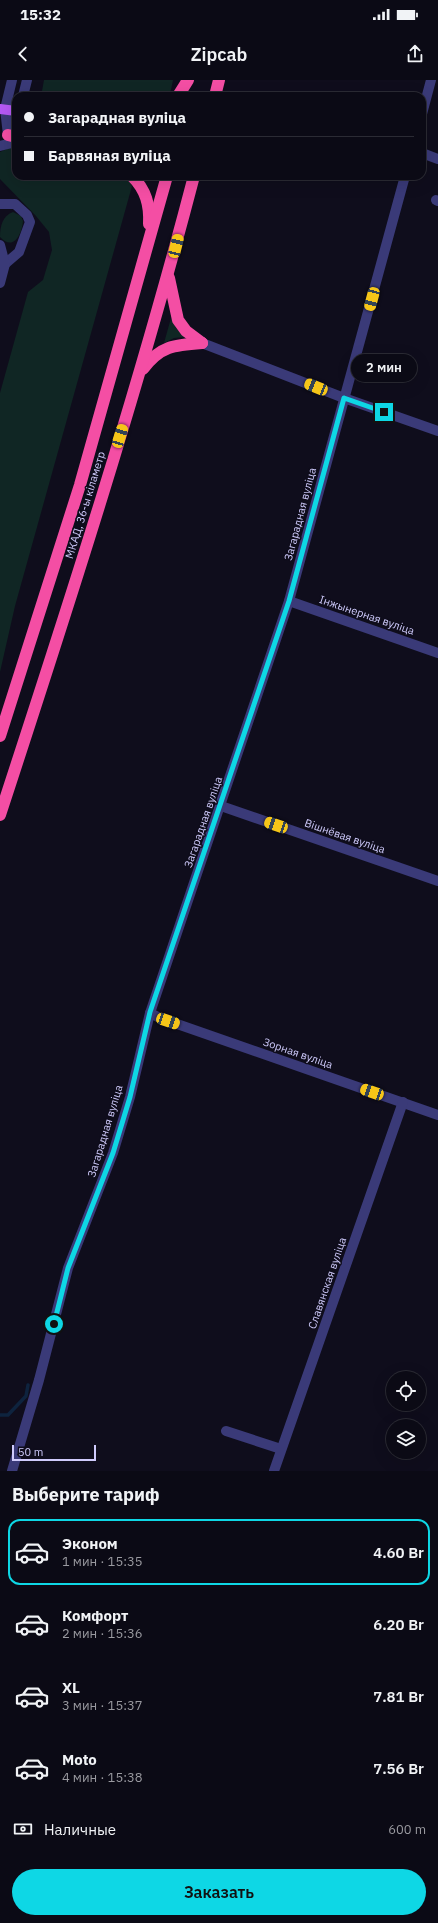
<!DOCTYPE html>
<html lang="ru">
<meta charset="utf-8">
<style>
body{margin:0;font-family:"IBM Plex Sans",sans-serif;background:#14131e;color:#f1f3f6;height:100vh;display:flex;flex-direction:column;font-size:15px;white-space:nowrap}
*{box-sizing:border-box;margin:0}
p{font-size:13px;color:#9a9aa0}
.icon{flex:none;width:22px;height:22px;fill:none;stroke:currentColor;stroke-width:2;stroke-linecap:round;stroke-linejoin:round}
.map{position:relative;height:1391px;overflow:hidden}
.sheet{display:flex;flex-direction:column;background:#0b0a15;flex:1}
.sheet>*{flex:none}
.banner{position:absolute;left:12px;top:12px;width:414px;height:88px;border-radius:12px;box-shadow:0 4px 16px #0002,0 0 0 1px #2b2b34;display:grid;align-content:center;height:88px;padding:0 12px;background:#0b0a15}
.buttons{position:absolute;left:386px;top:1291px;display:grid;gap:8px}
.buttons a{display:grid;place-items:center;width:40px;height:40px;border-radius:50%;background:#0b0a15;box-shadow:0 4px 16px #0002,0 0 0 1px #2b2b34;font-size:20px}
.scale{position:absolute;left:12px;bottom:10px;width:84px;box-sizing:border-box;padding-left:4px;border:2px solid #cfcbfc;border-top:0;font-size:11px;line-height:14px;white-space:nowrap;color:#cfcbfc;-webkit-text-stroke:3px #0f0d1c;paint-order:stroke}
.end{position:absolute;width:18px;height:18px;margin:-9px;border:5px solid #0ed7e5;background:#111;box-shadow:0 0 0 2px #111}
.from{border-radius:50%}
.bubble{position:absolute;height:28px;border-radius:14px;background:#0b0a15;box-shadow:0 4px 16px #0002,0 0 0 1px #2b2b34;font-size:13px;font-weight:600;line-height:28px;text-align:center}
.car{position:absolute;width:12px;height:24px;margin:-12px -6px;border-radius:5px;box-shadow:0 0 3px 1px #0007;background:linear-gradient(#f5c518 24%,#345 0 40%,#f5c518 0 76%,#345 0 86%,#f5c518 0)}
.banner b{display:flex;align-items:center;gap:14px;height:38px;font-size:15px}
.banner b+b{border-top:1px solid #2b2b34}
.banner i{width:10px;height:10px;background:#f1f3f6}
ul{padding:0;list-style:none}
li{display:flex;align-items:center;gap:12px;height:66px;margin:0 8px 6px;padding:0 4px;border:2px solid transparent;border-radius:12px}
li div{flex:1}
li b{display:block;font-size:15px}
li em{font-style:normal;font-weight:600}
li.on{border-color:#0ed7e5}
li>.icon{width:36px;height:36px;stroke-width:1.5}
h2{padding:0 12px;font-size:18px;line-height:48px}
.pay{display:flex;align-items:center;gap:10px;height:44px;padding:0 12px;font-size:15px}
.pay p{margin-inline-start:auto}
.cta{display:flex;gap:8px;margin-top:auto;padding:8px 12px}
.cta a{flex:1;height:46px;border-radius:24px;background:#0ed7e5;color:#111;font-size:16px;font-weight:600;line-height:46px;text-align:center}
.status{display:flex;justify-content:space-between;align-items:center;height:28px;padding:0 20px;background:#0b0a15;direction:ltr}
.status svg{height:11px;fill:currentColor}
header{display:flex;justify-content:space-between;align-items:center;height:52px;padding:0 12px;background:#0b0a15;font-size:18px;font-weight:600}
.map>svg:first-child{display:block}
.green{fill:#102624}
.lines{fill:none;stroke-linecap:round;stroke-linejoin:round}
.stream{stroke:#0e233e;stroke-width:3.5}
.minor{stroke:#3a3a78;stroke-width:10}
.major{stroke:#b559f5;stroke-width:10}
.highway{stroke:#f44ea4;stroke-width:12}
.route{stroke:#0ed7e5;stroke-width:5}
.labels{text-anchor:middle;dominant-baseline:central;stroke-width:3;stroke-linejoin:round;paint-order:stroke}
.street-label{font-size:11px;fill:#cfcbfc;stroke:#0f0d1c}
</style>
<div class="status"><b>15:32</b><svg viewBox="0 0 49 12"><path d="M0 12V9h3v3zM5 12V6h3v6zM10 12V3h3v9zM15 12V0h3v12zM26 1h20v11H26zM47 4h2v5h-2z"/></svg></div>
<header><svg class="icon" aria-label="back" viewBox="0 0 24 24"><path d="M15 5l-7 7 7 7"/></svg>Zipcab<svg class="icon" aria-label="share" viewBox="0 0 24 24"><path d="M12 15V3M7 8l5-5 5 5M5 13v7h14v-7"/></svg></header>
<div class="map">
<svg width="438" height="1391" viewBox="0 0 438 1391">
<rect width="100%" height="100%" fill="#0f0d1c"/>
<!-- green -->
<g class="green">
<path d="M44,0H173L171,10L166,16H38V11H42Z"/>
<path d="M16,65V96H126L132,106L15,526L0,592V313L28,212L43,200L52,170L49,152L36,136L0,99V72Z"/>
<path d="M13,132L21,136L23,141C22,153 14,172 0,157C0,147 2,136 13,132Z"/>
<path d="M171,238L176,248L185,257L174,258L164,263Z"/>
</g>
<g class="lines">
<!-- stream -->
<path class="stream" d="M0,1335H8L26,1316L28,1305"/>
<!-- minor -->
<g class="minor">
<path d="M23,16L27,0"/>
<path d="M422,34L431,0"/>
<path d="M8,55L5,29L12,0"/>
<path d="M8,55L16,38"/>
<path d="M0,66L16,62"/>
<path d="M422,73L438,79"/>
<path d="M436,120L438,121"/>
<path d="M0,124H15L27,135L30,142L19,172L5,184"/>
<path d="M0,165L5,184L0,203"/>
<path d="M202,263L344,318L438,351"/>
<path d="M289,521L438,573"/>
<path d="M221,726L438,801"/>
<path d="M150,933L160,938L438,1035"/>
<path d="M226,1351L281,1369"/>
<path d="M12,1391L39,1300L68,1188L113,1073L130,1017L150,933L289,521L405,96"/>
<path d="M274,1391L403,1022"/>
</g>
<!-- major -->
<path class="major" d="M0,29L16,31"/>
<!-- highway -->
<g class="highway">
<path d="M178,16L188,0"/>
<path d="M215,16L219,0"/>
<path d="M8,55L16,57"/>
<path d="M132,96C146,110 150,125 149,144"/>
<path d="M169,198L178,240L186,251L202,263"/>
<path d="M143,289C160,266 174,265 202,263"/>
<path d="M0,656L80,405L167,96"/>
<path d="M0,735C69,524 138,311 194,96"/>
</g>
</g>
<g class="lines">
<!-- route -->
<path class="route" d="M54,1244L68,1188L113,1073L130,1017L150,932L289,521L344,318L384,332"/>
</g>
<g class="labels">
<!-- street labels -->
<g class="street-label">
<text transform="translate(85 425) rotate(-73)">МКАД, 36-ы кіламетр</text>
<text transform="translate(300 434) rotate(-75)">Загарадная вуліца</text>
<text transform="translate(367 535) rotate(19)">Інжынерная вуліца</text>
<text transform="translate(203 742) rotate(-71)">Загарадная вуліца</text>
<text transform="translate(345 756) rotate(19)">Вішнёвая вуліца</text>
<text transform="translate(298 973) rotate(19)">Зорная вуліца</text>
<text transform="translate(105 1051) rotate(-73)">Загарадная вуліца</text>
<text transform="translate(327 1203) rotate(-71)">Славянская вуліца</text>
</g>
</g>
</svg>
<div class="buttons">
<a><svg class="icon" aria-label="locate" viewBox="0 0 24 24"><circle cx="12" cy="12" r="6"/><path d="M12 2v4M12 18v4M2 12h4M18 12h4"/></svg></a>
<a><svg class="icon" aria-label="layers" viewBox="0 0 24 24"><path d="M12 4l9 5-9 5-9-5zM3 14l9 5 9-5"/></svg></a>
</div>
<div class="scale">50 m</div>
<i class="end from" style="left:54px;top:1244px"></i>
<i class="end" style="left:384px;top:332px"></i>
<div class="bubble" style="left:351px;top:274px;width:66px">2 мин</div>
<i class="car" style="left:176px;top:166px;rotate:14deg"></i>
<i class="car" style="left:372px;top:219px;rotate:195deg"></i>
<i class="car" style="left:316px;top:307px;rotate:292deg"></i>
<i class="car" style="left:120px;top:356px;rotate:17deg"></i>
<i class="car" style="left:276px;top:745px;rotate:289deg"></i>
<i class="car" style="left:168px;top:941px;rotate:109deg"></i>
<i class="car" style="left:372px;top:1012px;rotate:289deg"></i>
<div class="banner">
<b><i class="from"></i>Загарадная вуліца</b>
<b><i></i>Барвяная вуліца</b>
</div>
</div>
<section class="sheet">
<h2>Выберите тариф</h2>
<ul>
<li class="on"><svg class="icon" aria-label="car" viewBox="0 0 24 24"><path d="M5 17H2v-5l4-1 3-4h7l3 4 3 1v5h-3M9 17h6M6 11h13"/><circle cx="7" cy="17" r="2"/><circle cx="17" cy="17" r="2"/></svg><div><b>Эконом</b><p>1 мин · 15:35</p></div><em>4.60 Br</em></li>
<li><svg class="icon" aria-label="car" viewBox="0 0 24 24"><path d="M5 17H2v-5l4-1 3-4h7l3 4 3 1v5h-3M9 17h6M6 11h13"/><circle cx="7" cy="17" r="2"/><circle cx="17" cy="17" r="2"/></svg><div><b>Комфорт</b><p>2 мин · 15:36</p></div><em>6.20 Br</em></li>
<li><svg class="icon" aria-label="car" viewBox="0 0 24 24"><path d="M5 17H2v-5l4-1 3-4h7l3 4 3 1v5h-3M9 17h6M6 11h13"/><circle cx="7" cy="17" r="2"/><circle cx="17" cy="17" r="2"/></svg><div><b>XL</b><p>3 мин · 15:37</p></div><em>7.81 Br</em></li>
<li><svg class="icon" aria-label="car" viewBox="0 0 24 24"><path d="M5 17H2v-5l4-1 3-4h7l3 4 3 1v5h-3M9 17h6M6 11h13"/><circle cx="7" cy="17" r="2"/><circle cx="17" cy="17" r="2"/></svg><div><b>Moto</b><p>4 мин · 15:38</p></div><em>7.56 Br</em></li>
</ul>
<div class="pay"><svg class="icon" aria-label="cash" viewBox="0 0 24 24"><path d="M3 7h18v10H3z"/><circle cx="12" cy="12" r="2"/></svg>Наличные<p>600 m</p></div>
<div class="cta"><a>Заказать</a></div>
</section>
